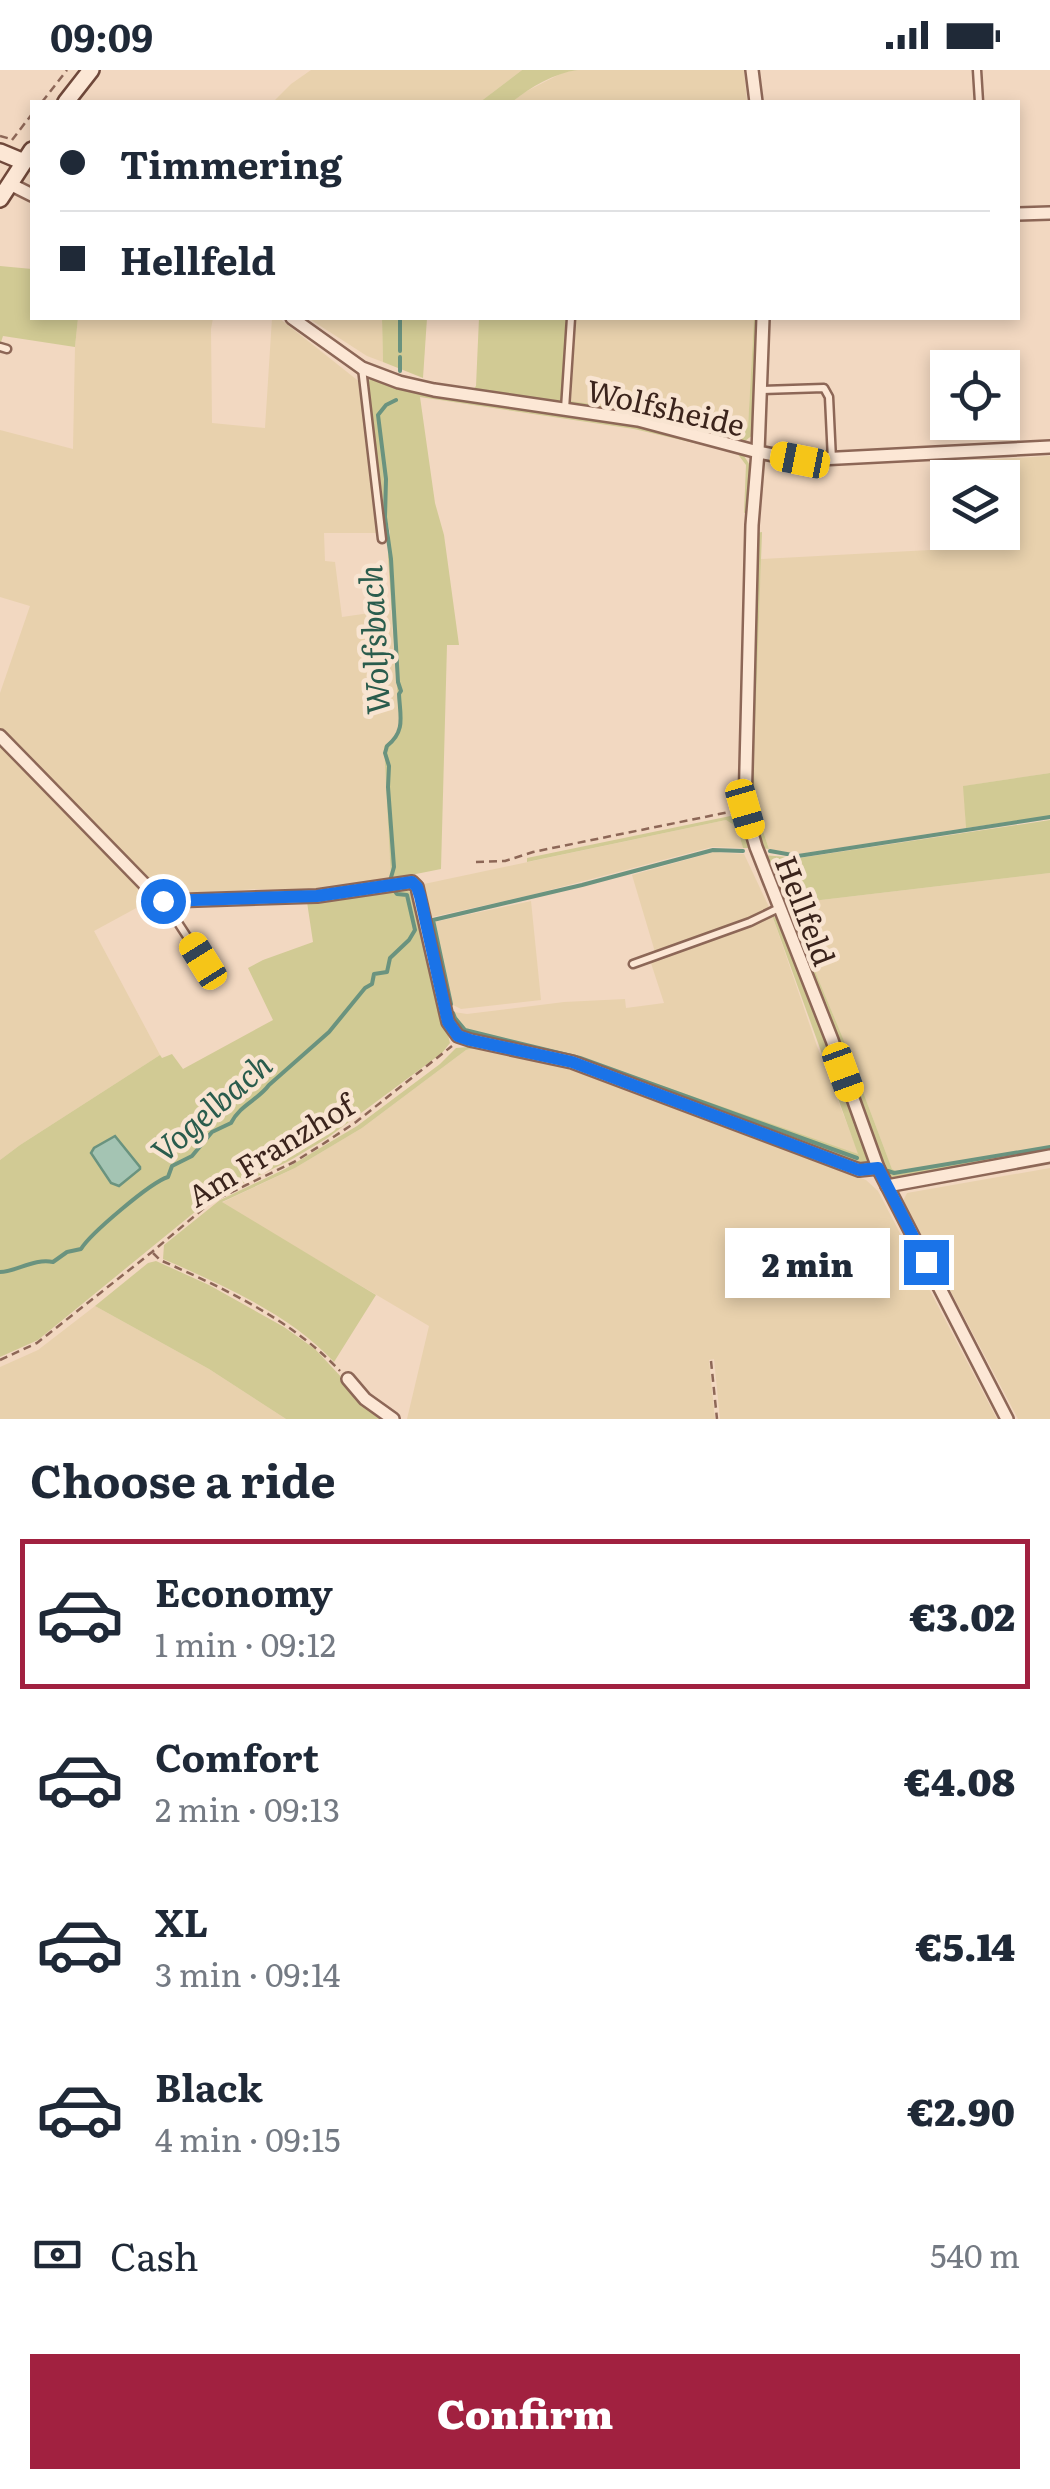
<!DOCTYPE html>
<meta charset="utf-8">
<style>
body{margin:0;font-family:Literata,serif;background:#f2f2f3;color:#1f2937;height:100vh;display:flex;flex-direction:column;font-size:38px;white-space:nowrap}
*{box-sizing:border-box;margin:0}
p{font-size:32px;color:#747a83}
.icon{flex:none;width:55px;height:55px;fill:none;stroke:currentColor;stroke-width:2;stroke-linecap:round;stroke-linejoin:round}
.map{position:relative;height:1349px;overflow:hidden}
.side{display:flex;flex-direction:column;background:#fff;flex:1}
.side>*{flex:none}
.top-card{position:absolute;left:30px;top:30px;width:990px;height:220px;border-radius:0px;box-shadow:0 5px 15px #0003;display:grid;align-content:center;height:220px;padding:0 30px;background:#fff}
.tools{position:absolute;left:930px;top:280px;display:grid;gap:20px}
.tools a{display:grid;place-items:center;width:90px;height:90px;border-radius:0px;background:#fff;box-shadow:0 5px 15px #0003;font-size:50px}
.end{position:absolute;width:45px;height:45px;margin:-22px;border:12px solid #1a73e8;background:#fff;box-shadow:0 0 0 5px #fff}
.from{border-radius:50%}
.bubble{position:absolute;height:70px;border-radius:0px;background:#fff;box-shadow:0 5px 15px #0003;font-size:32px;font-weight:800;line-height:70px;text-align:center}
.car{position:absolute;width:30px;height:60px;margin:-30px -15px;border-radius:12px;box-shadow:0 0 8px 2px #0007;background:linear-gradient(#f5c518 24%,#345 0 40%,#f5c518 0 76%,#345 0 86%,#f5c518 0)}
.top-card b{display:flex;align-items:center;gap:35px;height:95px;font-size:38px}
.top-card b+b{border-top:2px solid #e0e1e3}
.top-card i{width:25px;height:25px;background:#1f2937}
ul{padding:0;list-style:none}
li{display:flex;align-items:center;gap:30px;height:150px;margin:0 20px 15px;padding:0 10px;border:5px solid transparent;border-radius:0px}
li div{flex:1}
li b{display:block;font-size:38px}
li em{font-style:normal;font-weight:800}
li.current{border-color:#a12140}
li>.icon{width:90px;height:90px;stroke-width:1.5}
h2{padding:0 30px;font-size:45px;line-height:120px}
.pay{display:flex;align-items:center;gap:25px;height:110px;padding:0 30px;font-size:38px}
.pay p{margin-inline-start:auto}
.action{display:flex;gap:20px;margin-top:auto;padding:20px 30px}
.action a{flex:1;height:115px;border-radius:0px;background:#a12140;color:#fff;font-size:40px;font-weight:800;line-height:115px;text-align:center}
.status{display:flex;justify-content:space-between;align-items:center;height:70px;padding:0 50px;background:#fff;direction:ltr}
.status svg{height:28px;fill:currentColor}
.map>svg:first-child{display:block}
.farmland{fill:#e8d1ad}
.green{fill:#d1ca94;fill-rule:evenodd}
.water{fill:#a4c4b3;stroke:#6a937f;stroke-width:2.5}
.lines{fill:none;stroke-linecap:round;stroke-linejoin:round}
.stream{stroke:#6a937f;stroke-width:4}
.service-casing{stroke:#8d6757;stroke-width:11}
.minor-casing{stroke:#8d6757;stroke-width:16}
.secondary-casing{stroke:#6f483a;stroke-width:20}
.path{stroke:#8d6757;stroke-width:2.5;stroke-dasharray:8 5;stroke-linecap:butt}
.service{stroke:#fce7d5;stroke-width:6}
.minor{stroke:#fce7d5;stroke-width:11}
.secondary{stroke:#fce7d5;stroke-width:15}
.route{stroke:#1a73e8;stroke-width:12}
.labels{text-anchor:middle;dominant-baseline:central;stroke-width:9;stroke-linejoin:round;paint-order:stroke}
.street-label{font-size:30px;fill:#3b241c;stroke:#f8e4d1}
.water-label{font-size:32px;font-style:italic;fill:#2a5c4d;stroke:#f8e4d1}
</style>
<div class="status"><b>09:09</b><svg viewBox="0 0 49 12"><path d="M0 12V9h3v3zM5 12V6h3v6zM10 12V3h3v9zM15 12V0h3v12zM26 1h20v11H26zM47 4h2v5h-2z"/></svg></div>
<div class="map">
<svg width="1050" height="1349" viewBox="0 0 1050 1349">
<rect width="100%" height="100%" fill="#f2d8c1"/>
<!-- farmland -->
<g class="farmland">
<path d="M311,0H522L480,32H273L291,14Z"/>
<path d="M578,0H744L747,32H512L525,22L564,2Z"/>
<path d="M78,248H213L211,259L212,353L265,358L272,248H279L361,313L376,431L377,463H324L325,491L335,492L342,547L391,540L400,664L384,676L391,809L315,820L255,819L174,825L161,822L0,659V623L30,536L0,527V360L73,379L75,277Z"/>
<path d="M308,248H382L383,292L367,286Z"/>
<path d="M575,248H754L748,358L739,366L638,341L571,331Z"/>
<path d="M1050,386V703L964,716L966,758L799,784L769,779L755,737L754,689L761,489L948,479V463L1002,462V408H948L947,453L944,392Z"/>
<path d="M0,675L151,830L94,861L160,985L20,1075L0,1090Z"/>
<path d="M726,750L737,757L743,778L712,777L531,825L432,847L424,814Z"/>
<path d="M714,782L744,784L769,837L745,851L655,882L632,805Z"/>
<path d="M1050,803V1076L896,1101L892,1099L842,966L787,834Z"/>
<path d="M531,831L541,930L461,939L453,935L434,852Z"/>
<path d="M770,845H772L817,976L859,1085L580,987L465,959L455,948L454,942L467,944L564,932L625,929L626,938L664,933L650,890Z"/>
<path d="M479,977L577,1001L866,1110L878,1121L997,1349H720L714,1289L709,1290L715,1349H407L429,1256L221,1133L295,1098L362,1058L466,980Z"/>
<path d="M1050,1098V1349H1018L903,1131L907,1123Z"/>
<path d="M95,1236L209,1299L286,1349H0V1297L38,1280Z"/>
</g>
<!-- green -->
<g class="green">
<path d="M522,0H578C554,3 531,17 512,32H480Z"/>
<path d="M0,196L32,199V248H78L75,277L3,266L0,275Z"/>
<path d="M382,248H427L423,308L383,292Z"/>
<path d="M479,248H566L562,329L557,334L472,321L476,316Z"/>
<path d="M754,248H760L754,364L745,371L737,372L572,336L571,331L638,341L739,366L748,357Z"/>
<path d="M370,307L636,354L741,381L751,397L749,438L748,442L744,443L746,395L737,383L634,359L420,327L435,433L444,465L459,575H447L441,799L391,809L384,676L400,663L388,487L390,463L383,432L368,318Z"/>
<path d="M762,462L754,689L755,737L769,779L761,778L751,744L749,728L756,463Z"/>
<path d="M1050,703V746L966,758L963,716Z"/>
<path d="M740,744L744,748L752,778H743L737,757L726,750L527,792V788Z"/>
<path d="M1050,750V803L787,834L842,966L892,1099L896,1101L1050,1076V1085L898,1111L887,1105L884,1098L763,785L799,788Z"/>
<path d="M401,817L415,825L450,973L442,983L326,1069L289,1091L212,1128L38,1270L0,1287V1090L20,1075L160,985L162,988L172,984L183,999L273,950L248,898L263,890L313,872L307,832ZM120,1071L140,1099L110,1113L91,1083Z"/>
<path d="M772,845L779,851L868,1081V1090L862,1095L699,1035L580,987L858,1084Z"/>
<path d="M468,977H479L466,980L362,1058L295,1098L222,1132L376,1225L334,1292C291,1245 221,1214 163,1189L164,1175L220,1130L285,1099L357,1056L440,994L456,978Z"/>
<path d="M156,1191L209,1215L284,1257L315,1279L359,1326L389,1349H286L209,1299L95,1236L148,1193Z"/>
</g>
<!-- water -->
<path class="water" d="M115,1066L140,1097V1099L119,1116L111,1113L91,1083L94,1078Z"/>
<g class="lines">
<!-- stream -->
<g class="stream">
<path d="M400,281V248"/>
<path d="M400,301V287"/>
<path d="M770,781L798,786L1050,747"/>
<path d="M390,811L394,797L388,717L389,696L385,683L387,676C406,661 400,646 399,624L401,621L398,612L391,489L385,447L386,409L378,345L386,335L396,330"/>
<path d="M451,934L433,850L582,815L713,780L743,781"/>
<path d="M453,943L455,948L465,960L580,988L857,1088"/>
<path d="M888,1101L894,1103L1050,1077"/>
<path d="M0,1202C16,1202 34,1188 53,1192L67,1182L81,1179C90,1164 151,1112 168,1107L172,1096L192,1086L212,1062L231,1053C240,1035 258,1030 269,1015L329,962L365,918L372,914L374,904L387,902L390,888L409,870L415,860L407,825L397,824L394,820"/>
</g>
<!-- service casing -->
<g class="service-casing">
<g id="service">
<path d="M977,0L979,32"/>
<path d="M0,277L7,279"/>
<path d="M362,298L382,469"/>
<path d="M762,320L824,318L829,327L832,390"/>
<path d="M565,339L571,248"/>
<path d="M169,833L171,842L203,891"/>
<path d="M633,894L750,852L779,838"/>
</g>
</g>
<!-- minor casing -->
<g class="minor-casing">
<g id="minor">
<path d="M752,0L756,32"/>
<path d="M10,114L32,125"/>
<path d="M1018,144L1050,143"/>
<path d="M292,248L362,298L399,312L434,320L638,350L758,382L800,390L1050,377"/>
<path d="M763,248L758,382L752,455L745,739L756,777L832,970L878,1098L1007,1349"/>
<path d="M0,666L159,829L168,831L317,826L412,812L417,817L419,826L448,952L458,966L470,970L572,992L859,1100L878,1098"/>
<path d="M887,1116L1050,1086"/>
<path d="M348,1309L365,1329L393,1349"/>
</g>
</g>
<!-- secondary casing -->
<g class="secondary-casing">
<g id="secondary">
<path d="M66,32L91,0"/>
<path d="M0,82L24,92"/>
<path d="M0,129L32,80"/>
</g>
</g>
<!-- path -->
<g class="path">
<path d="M42,32L67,0"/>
<path d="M0,66L11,69"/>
<path d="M12,70L32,44"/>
<path d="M476,792L505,791L533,782L734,741"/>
<path d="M153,1183L160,1190C223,1218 291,1249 340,1301"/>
<path d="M0,1290L37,1273L152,1182L211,1132L294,1092L323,1074L356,1052L452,976"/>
<path d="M711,1291L717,1349"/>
</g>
<!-- service -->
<use href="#service" class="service"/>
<!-- minor -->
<use href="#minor" class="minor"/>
<!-- secondary -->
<use href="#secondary" class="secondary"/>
</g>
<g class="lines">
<!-- route -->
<path class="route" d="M163,831L317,826L412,812L417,817L420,826L448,952L458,966L470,970L572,992L859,1100L878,1098L926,1192"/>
</g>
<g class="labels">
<!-- street labels -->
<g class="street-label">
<text transform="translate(666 336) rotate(13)">Wolfsheide</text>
<text transform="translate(807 840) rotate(69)">Hellfeld</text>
<text transform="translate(270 1079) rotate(-31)">Am Franzhof</text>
</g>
<!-- water labels -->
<g class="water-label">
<text transform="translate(372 570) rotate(-93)">Wolfsbach</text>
<text transform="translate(210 1036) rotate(-41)">Vogelbach</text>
</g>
</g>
</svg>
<div class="tools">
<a><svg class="icon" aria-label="locate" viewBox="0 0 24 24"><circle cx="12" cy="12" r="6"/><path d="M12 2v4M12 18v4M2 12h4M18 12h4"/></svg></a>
<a><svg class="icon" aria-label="layers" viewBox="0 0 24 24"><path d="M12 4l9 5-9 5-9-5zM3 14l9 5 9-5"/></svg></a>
</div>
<i class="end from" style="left:163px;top:831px"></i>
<i class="end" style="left:926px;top:1192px"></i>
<div class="bubble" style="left:725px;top:1158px;width:165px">2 min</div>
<i class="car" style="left:800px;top:390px;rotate:281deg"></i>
<i class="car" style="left:745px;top:739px;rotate:164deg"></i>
<i class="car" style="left:203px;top:891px;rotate:328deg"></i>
<i class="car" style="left:843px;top:1002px;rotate:160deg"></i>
<div class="top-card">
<b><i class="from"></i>Timmering</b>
<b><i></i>Hellfeld</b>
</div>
</div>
<section class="side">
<h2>Choose a ride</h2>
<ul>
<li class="current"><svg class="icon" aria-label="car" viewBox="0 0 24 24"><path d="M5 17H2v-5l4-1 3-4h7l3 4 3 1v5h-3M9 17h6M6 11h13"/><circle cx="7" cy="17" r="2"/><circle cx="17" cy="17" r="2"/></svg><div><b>Economy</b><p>1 min · 09:12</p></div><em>€3.02</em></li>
<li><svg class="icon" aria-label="car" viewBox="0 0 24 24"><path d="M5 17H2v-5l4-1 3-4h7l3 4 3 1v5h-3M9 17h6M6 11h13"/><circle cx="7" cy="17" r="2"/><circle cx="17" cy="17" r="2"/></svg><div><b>Comfort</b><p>2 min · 09:13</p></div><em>€4.08</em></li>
<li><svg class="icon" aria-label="car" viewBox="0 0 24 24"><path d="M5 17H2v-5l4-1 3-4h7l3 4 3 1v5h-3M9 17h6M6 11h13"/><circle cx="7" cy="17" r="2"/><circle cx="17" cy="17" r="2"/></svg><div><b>XL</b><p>3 min · 09:14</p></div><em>€5.14</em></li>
<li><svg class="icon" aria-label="car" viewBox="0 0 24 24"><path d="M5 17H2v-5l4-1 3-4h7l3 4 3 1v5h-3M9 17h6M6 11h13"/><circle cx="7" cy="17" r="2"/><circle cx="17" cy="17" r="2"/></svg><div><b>Black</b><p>4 min · 09:15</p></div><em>€2.90</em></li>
</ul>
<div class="pay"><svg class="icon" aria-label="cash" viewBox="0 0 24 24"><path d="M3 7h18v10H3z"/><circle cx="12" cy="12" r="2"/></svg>Cash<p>540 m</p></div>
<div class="action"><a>Confirm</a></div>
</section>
